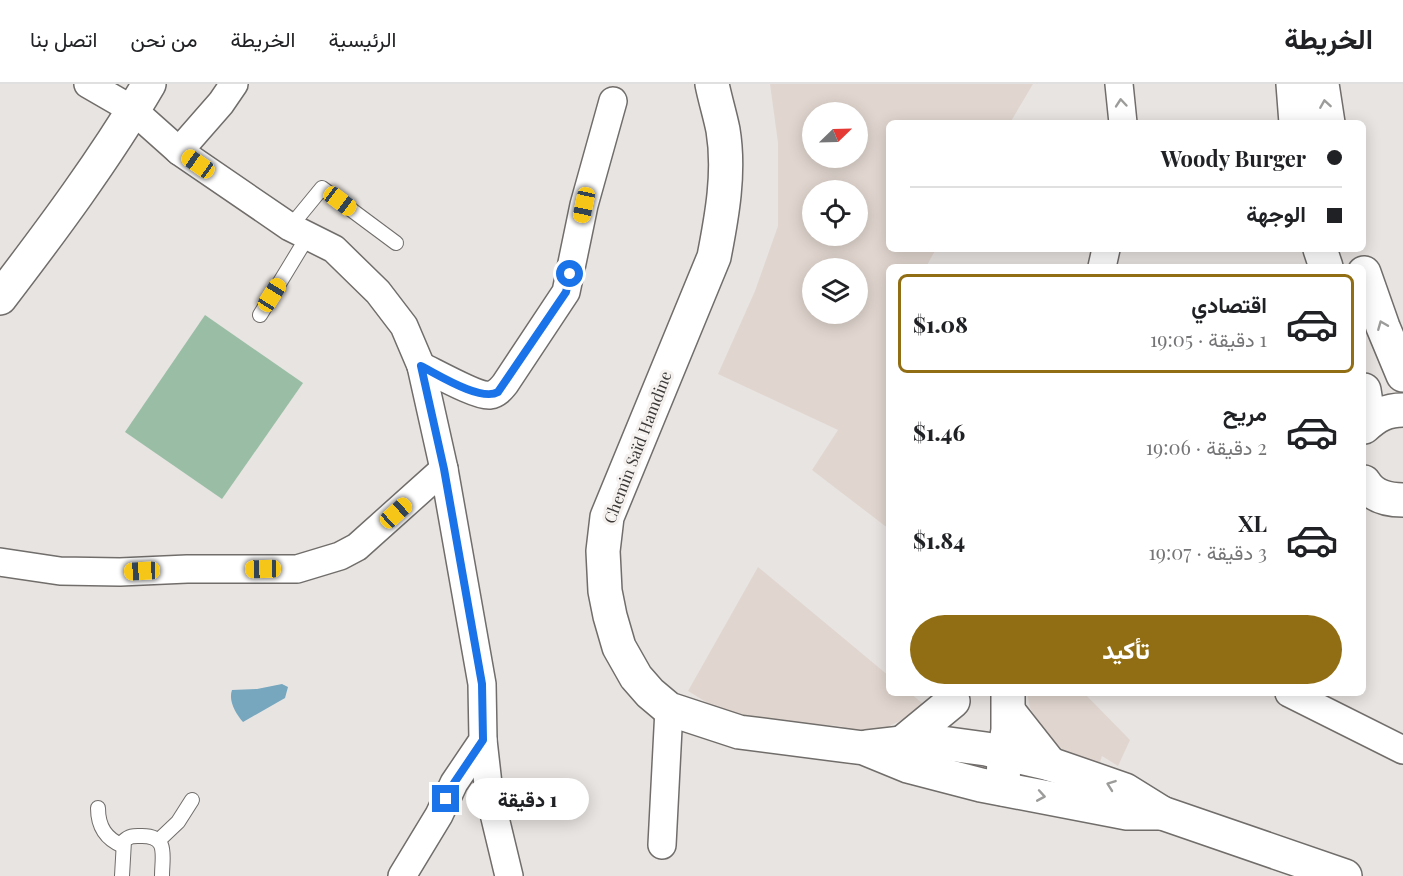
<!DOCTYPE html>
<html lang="ar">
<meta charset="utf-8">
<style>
body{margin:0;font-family:"Playfair Display",Vazirmatn,serif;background:#f6f6f6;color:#202124;direction:rtl;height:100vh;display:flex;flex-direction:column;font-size:22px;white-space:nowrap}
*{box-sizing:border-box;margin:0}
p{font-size:20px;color:#757577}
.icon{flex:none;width:33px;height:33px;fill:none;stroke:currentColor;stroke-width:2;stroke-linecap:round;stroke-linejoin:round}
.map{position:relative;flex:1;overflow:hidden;direction:ltr}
.drawer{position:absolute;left:886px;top:180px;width:480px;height:432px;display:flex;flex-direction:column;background:#fff;border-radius:9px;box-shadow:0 3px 15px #0003;direction:rtl}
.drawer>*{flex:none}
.hud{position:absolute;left:886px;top:36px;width:480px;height:132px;border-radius:9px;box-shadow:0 3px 15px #0003;direction:rtl;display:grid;align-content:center;height:132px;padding:0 24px;background:#fff}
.needle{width:39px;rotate:67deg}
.controls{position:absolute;left:802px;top:18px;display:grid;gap:12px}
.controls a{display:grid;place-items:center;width:66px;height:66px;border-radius:50%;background:#fff;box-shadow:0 3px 15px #0003;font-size:30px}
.end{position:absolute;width:27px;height:27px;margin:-14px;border:8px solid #1a73e8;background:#fff;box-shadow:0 0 0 3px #fff}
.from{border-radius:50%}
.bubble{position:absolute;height:42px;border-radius:21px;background:#fff;box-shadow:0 3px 15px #0003;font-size:20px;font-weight:800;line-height:42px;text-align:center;direction:rtl}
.car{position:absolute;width:18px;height:36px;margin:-18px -9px;border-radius:8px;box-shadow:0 0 4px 2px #0007;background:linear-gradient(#f5c518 24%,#345 0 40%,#f5c518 0 76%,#345 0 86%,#f5c518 0)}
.hud b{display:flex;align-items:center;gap:21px;height:57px;font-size:22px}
.hud b+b{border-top:2px solid #e0e0e0}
.hud i{width:15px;height:15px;background:#202124}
ul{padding:10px 0 0;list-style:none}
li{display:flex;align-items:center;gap:18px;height:99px;margin:0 12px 9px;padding:0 12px;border:3px solid transparent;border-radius:9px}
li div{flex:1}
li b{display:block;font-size:22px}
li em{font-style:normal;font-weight:800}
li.on{border-color:#916e13}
li>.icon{width:54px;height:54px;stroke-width:1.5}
.button{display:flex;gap:12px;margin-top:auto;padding:12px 24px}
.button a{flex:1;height:69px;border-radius:36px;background:#916e13;color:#fff;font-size:24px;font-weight:800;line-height:69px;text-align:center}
header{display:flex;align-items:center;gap:36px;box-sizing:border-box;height:84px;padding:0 30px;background:#fff;border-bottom:2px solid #e0e0e0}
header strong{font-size:28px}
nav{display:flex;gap:33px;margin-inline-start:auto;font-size:21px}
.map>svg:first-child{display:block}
.built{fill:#e1d6cf;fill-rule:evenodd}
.green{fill:#99bea5}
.water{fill:#76a7bf}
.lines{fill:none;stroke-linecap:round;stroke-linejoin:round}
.service-casing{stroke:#706d6b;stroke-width:16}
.minor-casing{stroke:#706d6b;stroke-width:30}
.tertiary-casing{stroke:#706d6b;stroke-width:36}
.secondary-casing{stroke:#706d6b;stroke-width:36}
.service{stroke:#fff;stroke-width:14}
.minor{stroke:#fff;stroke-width:27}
.tertiary{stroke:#fff;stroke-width:33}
.secondary{stroke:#fff;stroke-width:33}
.oneway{stroke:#9c9c9b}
.route{stroke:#1a73e8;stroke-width:8}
.labels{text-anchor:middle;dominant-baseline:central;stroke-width:6;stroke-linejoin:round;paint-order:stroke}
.street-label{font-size:16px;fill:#3a3837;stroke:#f5f1ef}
</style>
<header>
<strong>الخريطة</strong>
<nav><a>الرئيسية</a><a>الخريطة</a><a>من نحن</a><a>اتصل بنا</a></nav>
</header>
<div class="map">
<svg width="1403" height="792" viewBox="0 0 1403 792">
<rect width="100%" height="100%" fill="#e8e4e1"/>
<!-- built -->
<g class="built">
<path d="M770,0H1033L1010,39H890V165H936L926,183H890L889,445L812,386L838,346L718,290L755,207L778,142V59ZM813,28H858V74H813ZM858,106V152H813V106ZM813,184H858V230H813Z"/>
<path d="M758,483L889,592L890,609H910L927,623L876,649L860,650L840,642L734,635L688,607Z"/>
<path d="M1027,609H1084L1130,656L1118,682L1102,672L1098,684L1083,681L1050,656L1030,624Z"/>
</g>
<!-- green -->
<path class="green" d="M205,231L303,299L222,415L125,348Z"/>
<!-- water -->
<path class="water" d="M282,600L288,603L285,614L243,638C236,630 228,617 232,606L257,605Z"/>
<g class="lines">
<!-- service casing -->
<g class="service-casing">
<g id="service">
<path d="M290,143L322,104L396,159"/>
<path d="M260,231L308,152"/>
<path d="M98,724C98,743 106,755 123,762"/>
<path d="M159,756L178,738L192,716"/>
<path d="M122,792L124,757C130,751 135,752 142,752C169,752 162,772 162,792"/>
</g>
</g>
<!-- minor casing -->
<g class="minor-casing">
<g id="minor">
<path d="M88,0L133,26L179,67L290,143L334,165L378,208L404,242L421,282L444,385L482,600L483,656L454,699L439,731L402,792"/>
<path d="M1119,0L1123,39"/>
<path d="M179,67L221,19L234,0"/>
<path d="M1102,183L1106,165"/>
<path d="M421,282C434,288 478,313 490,311C497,310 501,305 505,300L566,208L584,121L613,17"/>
<path d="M0,478L60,487L120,488L187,485H297L340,472L357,463L444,385"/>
<path d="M1289,609L1403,666"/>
<path d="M483,656L489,709L509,792"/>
<path d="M662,761L669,625"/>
</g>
</g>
<!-- tertiary casing -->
<g class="tertiary-casing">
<path id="tertiary" d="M1003,705L1004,669L1008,646V609"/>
</g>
<!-- secondary casing -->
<g class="secondary-casing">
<g id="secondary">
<path d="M712,0C715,15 720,31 723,46C730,88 722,132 714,173L607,433L603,467L605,507L610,532L619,563L636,593L650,609L669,625L739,648L864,664L908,682L981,701L1127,729H1162"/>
<path d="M1293,0L1296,39"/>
<path d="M1322,0L1328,39"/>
<path d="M1320,165L1326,183"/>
<path d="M1364,189L1383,243L1403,291"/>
<path d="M0,214C52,146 105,75 149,0"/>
<path d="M1364,306L1369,338"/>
<path d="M1364,343C1376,332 1386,326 1403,326"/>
<path d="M1364,398C1372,412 1388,416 1403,416"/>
<path d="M1009,628L1050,680"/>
<path d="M902,659L953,617"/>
<path d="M867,663L902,659H942L986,665L1050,680L1125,706L1162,729L1345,792"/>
</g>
</g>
<!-- service -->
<use href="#service" class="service"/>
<!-- minor -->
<use href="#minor" class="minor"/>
<!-- tertiary -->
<use href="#tertiary" class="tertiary"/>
<!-- secondary -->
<use href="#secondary" class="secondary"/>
</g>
<!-- one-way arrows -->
<defs><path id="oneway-chevron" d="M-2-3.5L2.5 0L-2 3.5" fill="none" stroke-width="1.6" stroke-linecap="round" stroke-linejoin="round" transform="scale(1.5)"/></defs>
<g class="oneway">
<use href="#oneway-chevron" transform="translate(1121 19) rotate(-95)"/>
<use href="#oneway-chevron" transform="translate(1325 20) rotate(-99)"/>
<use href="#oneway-chevron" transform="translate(1382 241) rotate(-112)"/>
<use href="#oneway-chevron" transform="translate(1111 701) rotate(-160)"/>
<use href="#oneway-chevron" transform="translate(1041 712) rotate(10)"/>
</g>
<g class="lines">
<!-- route -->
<path class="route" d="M446,715L454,699L483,656L482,600L444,385L421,282C437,290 481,318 498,308L566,208L570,190"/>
</g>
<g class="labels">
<!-- street labels -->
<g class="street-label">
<text transform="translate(637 363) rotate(-69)">Chemin Saïd Hamdine</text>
</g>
</g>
</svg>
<div class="controls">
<a><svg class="needle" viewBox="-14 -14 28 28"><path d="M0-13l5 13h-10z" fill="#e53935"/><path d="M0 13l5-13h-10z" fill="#757577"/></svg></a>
<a><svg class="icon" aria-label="locate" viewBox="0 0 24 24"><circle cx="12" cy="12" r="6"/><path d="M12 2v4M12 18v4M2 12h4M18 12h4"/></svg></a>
<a><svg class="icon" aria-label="layers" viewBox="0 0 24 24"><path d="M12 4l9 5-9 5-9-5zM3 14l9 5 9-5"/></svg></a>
</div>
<i class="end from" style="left:570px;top:190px"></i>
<i class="end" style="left:446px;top:715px"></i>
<div class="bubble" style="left:466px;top:694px;width:123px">1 دقيقة</div>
<i class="car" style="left:198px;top:80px;rotate:305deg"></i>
<i class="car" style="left:340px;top:117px;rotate:127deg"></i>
<i class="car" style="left:584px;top:121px;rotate:192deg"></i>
<i class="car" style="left:272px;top:211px;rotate:32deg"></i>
<i class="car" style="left:396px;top:429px;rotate:48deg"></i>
<i class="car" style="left:263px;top:485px;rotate:269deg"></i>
<i class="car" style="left:142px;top:487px;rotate:267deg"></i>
<div class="hud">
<b><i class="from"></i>Woody Burger</b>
<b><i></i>الوجهة</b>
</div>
<section class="drawer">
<ul>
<li class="on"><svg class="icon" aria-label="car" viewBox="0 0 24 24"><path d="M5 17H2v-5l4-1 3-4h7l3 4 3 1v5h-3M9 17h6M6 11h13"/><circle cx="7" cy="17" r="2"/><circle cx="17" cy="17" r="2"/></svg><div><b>اقتصادي</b><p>1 دقيقة · 19:05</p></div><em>$1.08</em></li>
<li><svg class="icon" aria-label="car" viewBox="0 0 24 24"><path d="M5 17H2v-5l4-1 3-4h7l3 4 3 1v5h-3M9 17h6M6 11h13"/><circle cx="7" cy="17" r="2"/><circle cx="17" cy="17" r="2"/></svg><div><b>مريح</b><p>2 دقيقة · 19:06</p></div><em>$1.46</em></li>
<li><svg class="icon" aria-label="car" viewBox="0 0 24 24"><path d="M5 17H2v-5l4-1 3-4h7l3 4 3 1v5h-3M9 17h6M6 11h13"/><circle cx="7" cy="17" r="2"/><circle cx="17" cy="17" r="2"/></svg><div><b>XL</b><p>3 دقيقة · 19:07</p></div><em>$1.84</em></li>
</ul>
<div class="button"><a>تأكيد</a></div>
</section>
</div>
